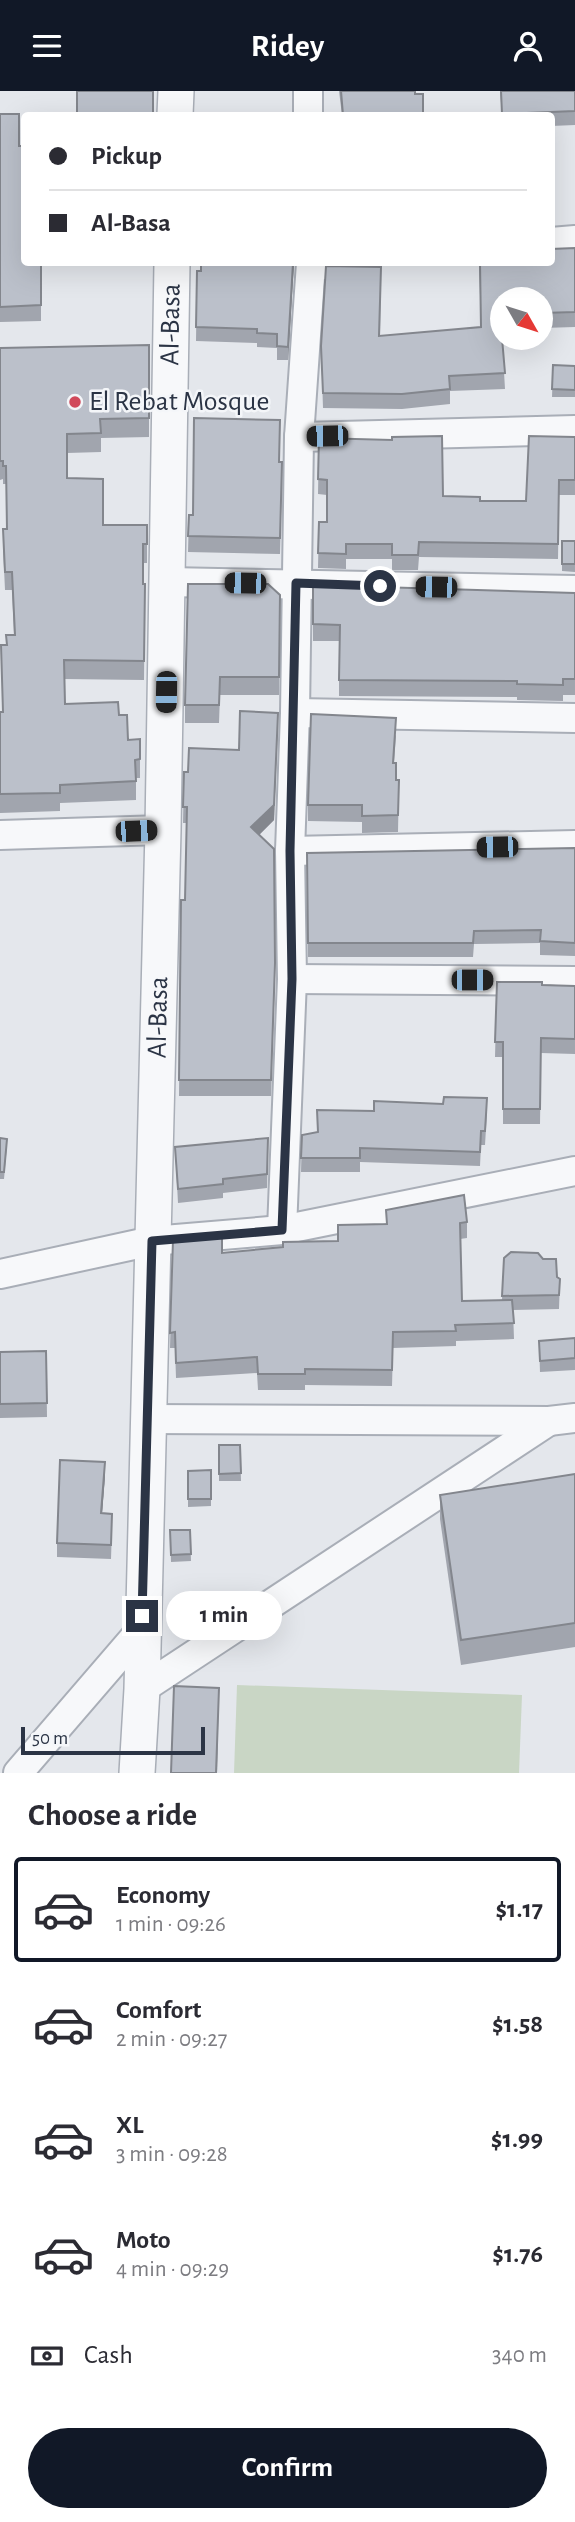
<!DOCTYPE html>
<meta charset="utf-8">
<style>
body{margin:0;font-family:"Alegreya Sans",sans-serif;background:#f7f7f7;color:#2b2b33;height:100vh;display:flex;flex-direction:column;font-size:26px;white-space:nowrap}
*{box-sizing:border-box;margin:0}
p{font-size:23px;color:#7c7c81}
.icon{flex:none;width:38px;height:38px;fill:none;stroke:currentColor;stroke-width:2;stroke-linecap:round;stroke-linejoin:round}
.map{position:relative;height:1682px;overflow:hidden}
.sheet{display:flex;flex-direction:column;background:#fff;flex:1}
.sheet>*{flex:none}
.top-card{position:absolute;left:21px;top:21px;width:534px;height:154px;border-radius:7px;box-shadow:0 7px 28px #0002;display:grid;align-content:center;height:154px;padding:0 28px;background:#fff}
.needle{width:46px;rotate:129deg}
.tools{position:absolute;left:490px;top:196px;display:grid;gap:14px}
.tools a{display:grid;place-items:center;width:63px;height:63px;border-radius:50%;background:#fff;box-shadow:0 7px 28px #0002;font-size:35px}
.scale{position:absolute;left:21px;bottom:18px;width:184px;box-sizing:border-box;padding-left:7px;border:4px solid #2b3445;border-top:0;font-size:19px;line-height:24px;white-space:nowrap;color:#2b3445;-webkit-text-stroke:5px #f4f6f9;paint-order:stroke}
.end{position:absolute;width:32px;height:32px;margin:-16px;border:9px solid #2b3445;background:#fff;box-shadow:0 0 0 4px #fff}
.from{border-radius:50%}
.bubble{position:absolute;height:49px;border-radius:24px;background:#fff;box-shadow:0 7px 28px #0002;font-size:23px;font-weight:700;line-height:49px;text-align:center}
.car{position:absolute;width:21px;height:42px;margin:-21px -10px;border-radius:9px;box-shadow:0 0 5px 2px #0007;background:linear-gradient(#222 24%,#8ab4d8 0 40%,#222 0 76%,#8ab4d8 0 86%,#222 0)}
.top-card b{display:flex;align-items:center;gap:24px;height:66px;font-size:26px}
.top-card b+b{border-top:2px solid #e1e1e2}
.top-card i{width:18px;height:18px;background:#2b2b33}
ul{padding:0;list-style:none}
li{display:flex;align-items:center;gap:21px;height:105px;margin:0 14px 10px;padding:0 14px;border:4px solid transparent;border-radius:7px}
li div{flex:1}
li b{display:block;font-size:26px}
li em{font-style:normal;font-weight:700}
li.selected{border-color:#111827}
li>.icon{width:63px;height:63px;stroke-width:1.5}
h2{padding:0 28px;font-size:32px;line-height:84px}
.pay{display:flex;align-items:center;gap:18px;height:77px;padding:0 28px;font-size:26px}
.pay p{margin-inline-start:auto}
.cta{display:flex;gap:14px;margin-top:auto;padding:14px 28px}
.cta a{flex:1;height:80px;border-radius:42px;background:#111827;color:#fff;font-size:28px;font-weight:700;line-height:80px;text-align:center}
header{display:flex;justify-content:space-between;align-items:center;height:91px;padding:0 28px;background:#111827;color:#fff;font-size:32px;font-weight:700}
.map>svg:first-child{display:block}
.green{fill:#c9d6c5}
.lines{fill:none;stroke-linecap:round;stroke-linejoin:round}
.minor-casing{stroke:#a9aeb7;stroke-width:32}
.tertiary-casing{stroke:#a9aeb7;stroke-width:38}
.minor{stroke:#f7f8fa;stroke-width:28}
.tertiary{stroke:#f7f8fa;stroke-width:35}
.wall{fill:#a1a5ae}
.shaded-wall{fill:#83868d}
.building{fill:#bbc0ca;stroke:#83868d;stroke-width:2}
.route{stroke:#2b3445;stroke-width:9}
.poi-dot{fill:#d1495b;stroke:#f4f6f9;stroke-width:2.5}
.labels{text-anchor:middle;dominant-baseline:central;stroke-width:5;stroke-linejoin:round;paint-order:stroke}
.street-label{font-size:28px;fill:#2b3445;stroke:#f4f6f9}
.poi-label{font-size:28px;fill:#2b3445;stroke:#f4f6f9;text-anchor:start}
</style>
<header><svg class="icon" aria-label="menu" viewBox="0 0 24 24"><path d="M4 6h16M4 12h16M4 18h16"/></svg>Ridey<svg class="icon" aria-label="person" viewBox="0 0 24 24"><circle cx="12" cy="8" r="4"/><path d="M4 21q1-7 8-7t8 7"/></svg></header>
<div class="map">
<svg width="575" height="1682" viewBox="0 0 575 1682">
<rect width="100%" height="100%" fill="#e4e7ec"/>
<!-- green -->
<path class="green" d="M237,1594L522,1604L519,1682H234Z"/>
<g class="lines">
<!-- minor casing -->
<g class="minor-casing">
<g id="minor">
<path d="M308,0V24"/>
<path d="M551,151L575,149"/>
<path d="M311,175L349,172"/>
<path d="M299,346L575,339"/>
<path d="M168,491L575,499"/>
<path d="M295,622L575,627"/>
<path d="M0,744L163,739"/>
<path d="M290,760L575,754"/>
<path d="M292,888L575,890"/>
<path d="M282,1139L292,888L290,760L295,622L299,346L311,172"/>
<path d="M0,1183L152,1150L282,1139L575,1080"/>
<path d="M147,1328L549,1330L575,1327"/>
<path d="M142,1598L549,1330"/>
<path d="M18,1682L142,1538"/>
</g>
</g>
<!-- tertiary casing -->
<g class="tertiary-casing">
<g id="tertiary">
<path d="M175,24L176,0"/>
<path id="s1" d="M137,1682L142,1598L163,739L172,172"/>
</g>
</g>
<!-- minor -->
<use href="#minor" class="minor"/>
<!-- tertiary -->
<use href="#tertiary" class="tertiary"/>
</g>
<!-- wall -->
<g class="wall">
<path d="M339,0H415L423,24H342Z"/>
<path d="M500,0H575V34L551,35V24H502Z"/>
<path d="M0,23L19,55L41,172V230L0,231Z"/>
<path d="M575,157V236L542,237L541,208H502V247L505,298L450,300V313L402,318L323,317L321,255L326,175L381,176L380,245L481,236L479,172H551V158Z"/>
<path d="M103,172H153L152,175L103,174Z"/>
<path d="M294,172L288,269H277V257L257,256V252L196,250L197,180Z"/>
<path d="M149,254V346L101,347V361L67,362V387L103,434H147V472H143V493H145L144,589L64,588L65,613L119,624L128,649L140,648V687H136V709L60,712V720L0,722V621H2L6,554L14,544L12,499H5L3,456L6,438V393H3V388L0,389V257Z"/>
<path d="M553,274L575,275V306H552Z"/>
<path d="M575,346V404H559L558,468L419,466L418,479H392V468H346V478L318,477L319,431H327V404L318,403L319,347L443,405L480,410H526Z"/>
<path d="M279,371L282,387L280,463L188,461L189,424H193Z"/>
<path d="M562,450H575V481L562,480Z"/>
<path d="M313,494L575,502V604H563V610L517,609V606L339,605V550H313Z"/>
<path d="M280,504L279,604H220L219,632H185V614Z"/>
<path d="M278,638L274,729L259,744L275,888L271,1005H179L181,809H185L187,732H183L184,681H188L239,659Z"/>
<path d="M396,644L394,672L396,689H399L398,741L362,742V731L308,730V714Z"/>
<path d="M575,757V865L540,864V852L474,853L473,866H308L307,762Z"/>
<path d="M497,891L575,895V963L541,962L540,1033H503V966H495Z"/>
<path d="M487,1021L485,1054H481L480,1075L360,1071V1081H301L302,1044L317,1041Z"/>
<path d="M0,1047L7,1055L4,1088H0Z"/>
<path d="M175,1056L268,1061L267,1097L223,1102V1107L178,1112Z"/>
<path d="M467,1131V1147L460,1148L462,1210L502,1209L504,1167L560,1188L559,1218L513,1219L514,1248L456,1250V1255L393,1257L392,1295L305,1294V1299H258L257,1282L176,1287L175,1257H170L173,1149L222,1162L283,1156L338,1150Z"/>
<path d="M575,1247V1279L540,1281L539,1250Z"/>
<path d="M46,1260L47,1326L0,1327V1261Z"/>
<path d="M219,1354H240L241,1390H219Z"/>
<path d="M211,1379V1415L188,1416V1380Z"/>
<path d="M575,1383V1556L461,1574L440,1428V1404Z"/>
<path d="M105,1385L102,1422L112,1437L111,1468L57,1466V1452Z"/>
<path d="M170,1439H190L191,1470L171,1471Z"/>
</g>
<!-- shaded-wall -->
<g class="shaded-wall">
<path d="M293,172H294L288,269V256Z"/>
<path d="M278,622L274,729L251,752V736Z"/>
<path d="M105,1371V1385L101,1436V1422Z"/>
<path d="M219,1597L217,1682H216Z"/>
</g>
<!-- building -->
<g class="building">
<rect x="77" y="0" width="76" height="24"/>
<path d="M341,0H415V3H423V24H343Z"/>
<path d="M501,0H575V20L502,23Z"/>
<path d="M0,23H19V55H24V172H41V214L0,216Z"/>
<path d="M575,157V221L542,222L541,208H502V247L505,282L449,285L450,298L402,303L323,302L321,255L326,175L381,176L379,245L481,236L480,172H551V158Z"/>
<path d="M201,172H293L288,256L277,255V243L257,242V238L196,236L197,180H201Z"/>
<path d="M149,254V327L100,328L101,342L67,343V387L103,388V434H147V453H143V493H145L144,570L64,569L65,613L118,611L119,624H127L128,649L140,648V668L135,669L136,690L60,694V702L0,703V621H3L1,554H7L6,544H15L12,481H5L3,438H7L6,375H3V370H0V257Z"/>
<path d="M553,274L575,275V299L552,298Z"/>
<path d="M194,327L280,329L279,371H282L280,447L188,445L189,424H193Z"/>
<path d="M442,345L443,405L480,406V410H526L529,345L575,346V389H559L558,453L419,451L418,464H392V453H346V463L318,462L319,431H327V389L318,388L319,347L392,349V346Z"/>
<rect x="562" y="450" width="13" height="23"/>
<path d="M188,493H268L280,504L279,586H220L219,614H185Z"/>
<path d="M313,494L575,502V588H563V594L517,593V590L339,589L340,534L313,533Z"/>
<path d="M240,620L278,622L274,714L251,736L274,758L275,872L271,989H179L181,809H185L187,716H183L184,681H188L189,657L239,659Z"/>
<path d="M311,623L396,627L393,672H396V689H399L398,724L362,725V714H308Z"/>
<path d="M575,757V852L540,850L541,839L474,840L473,852H308L307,762Z"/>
<path d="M497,891H542V894L575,895V948L541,947L540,1018H503V951H495Z"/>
<path d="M444,1006L487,1007L485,1040H481L480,1061L360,1057V1067H301L302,1044L318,1041L317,1019L374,1020V1010L443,1013Z"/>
<path d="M0,1047L7,1048L4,1081H0Z"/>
<path d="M268,1047L267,1083L223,1088V1093L178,1098L175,1056Z"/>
<path d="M464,1104L467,1131L460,1132L462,1210L512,1209L514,1232L455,1234L456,1240L393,1241L392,1279L305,1278V1283H258L257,1266L176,1272L175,1241L170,1242L173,1149L222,1145V1162L283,1156V1151L338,1150V1134L387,1133L386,1119Z"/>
<path d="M511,1161L538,1162L543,1168H556L557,1186L560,1188L559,1204L502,1205L504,1167Z"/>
<path d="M575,1247V1267L540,1270L539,1250Z"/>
<path d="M46,1260L47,1312L0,1313V1261Z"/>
<path d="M219,1354H240L241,1382L219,1383Z"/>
<path d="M60,1369L105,1371L101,1422L112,1423L111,1454L57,1452Z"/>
<path d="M211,1379V1408H188V1380Z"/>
<path d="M575,1383V1532L461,1549L440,1404Z"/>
<path d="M170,1439H190L191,1463L171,1464Z"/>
<path d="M174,1595L219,1597L216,1682H171Z"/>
</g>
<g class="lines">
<!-- route -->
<path class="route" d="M142,1525L152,1150L282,1139L292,888L290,760L296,492L380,495"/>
</g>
<!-- markers -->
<circle class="poi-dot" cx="75" cy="311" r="7"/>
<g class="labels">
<!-- street labels -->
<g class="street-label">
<text stroke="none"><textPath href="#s1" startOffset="1449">Al-Basa</textPath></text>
<text stroke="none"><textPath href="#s1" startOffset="756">Al-Basa</textPath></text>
</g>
<!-- poi labels -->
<g class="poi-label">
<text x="89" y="311">El Rebat Mosque</text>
</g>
</g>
</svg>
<div class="tools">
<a><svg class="needle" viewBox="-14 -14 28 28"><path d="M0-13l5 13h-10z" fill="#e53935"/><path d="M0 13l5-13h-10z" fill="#7c7c81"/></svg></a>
</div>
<div class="scale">50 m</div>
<i class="end from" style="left:380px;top:495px"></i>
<i class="end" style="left:142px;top:1525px"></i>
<div class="bubble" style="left:166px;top:1500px;width:116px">1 min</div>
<i class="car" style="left:327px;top:345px;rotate:269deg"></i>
<i class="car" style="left:245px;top:492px;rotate:271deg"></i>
<i class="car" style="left:436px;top:496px;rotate:271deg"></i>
<i class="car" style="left:166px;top:601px;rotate:181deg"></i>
<i class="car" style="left:136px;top:740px;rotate:88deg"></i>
<i class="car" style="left:497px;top:756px;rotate:269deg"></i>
<i class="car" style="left:472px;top:889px;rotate:90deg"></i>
<div class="top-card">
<b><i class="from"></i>Pickup</b>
<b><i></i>Al-Basa</b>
</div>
</div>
<section class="sheet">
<h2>Choose a ride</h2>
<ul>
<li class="selected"><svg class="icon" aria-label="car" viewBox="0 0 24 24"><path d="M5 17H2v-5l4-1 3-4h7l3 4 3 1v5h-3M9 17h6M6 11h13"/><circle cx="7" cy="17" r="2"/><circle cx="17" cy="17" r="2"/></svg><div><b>Economy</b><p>1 min · 09:26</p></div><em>$1.17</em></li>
<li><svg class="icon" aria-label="car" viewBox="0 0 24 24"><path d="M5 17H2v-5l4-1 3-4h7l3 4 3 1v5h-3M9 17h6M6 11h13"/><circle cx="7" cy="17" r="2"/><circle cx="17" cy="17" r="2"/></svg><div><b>Comfort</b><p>2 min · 09:27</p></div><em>$1.58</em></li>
<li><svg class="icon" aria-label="car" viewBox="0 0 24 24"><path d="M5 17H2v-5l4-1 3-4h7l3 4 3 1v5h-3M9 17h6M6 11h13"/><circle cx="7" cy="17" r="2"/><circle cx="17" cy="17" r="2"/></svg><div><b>XL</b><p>3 min · 09:28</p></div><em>$1.99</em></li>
<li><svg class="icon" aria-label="car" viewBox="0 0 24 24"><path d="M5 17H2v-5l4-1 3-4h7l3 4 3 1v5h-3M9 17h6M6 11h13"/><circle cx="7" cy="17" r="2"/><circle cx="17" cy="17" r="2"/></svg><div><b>Moto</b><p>4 min · 09:29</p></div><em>$1.76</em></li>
</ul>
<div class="pay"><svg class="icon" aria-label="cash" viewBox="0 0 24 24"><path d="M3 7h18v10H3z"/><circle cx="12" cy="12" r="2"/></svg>Cash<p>340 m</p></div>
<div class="cta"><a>Confirm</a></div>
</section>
